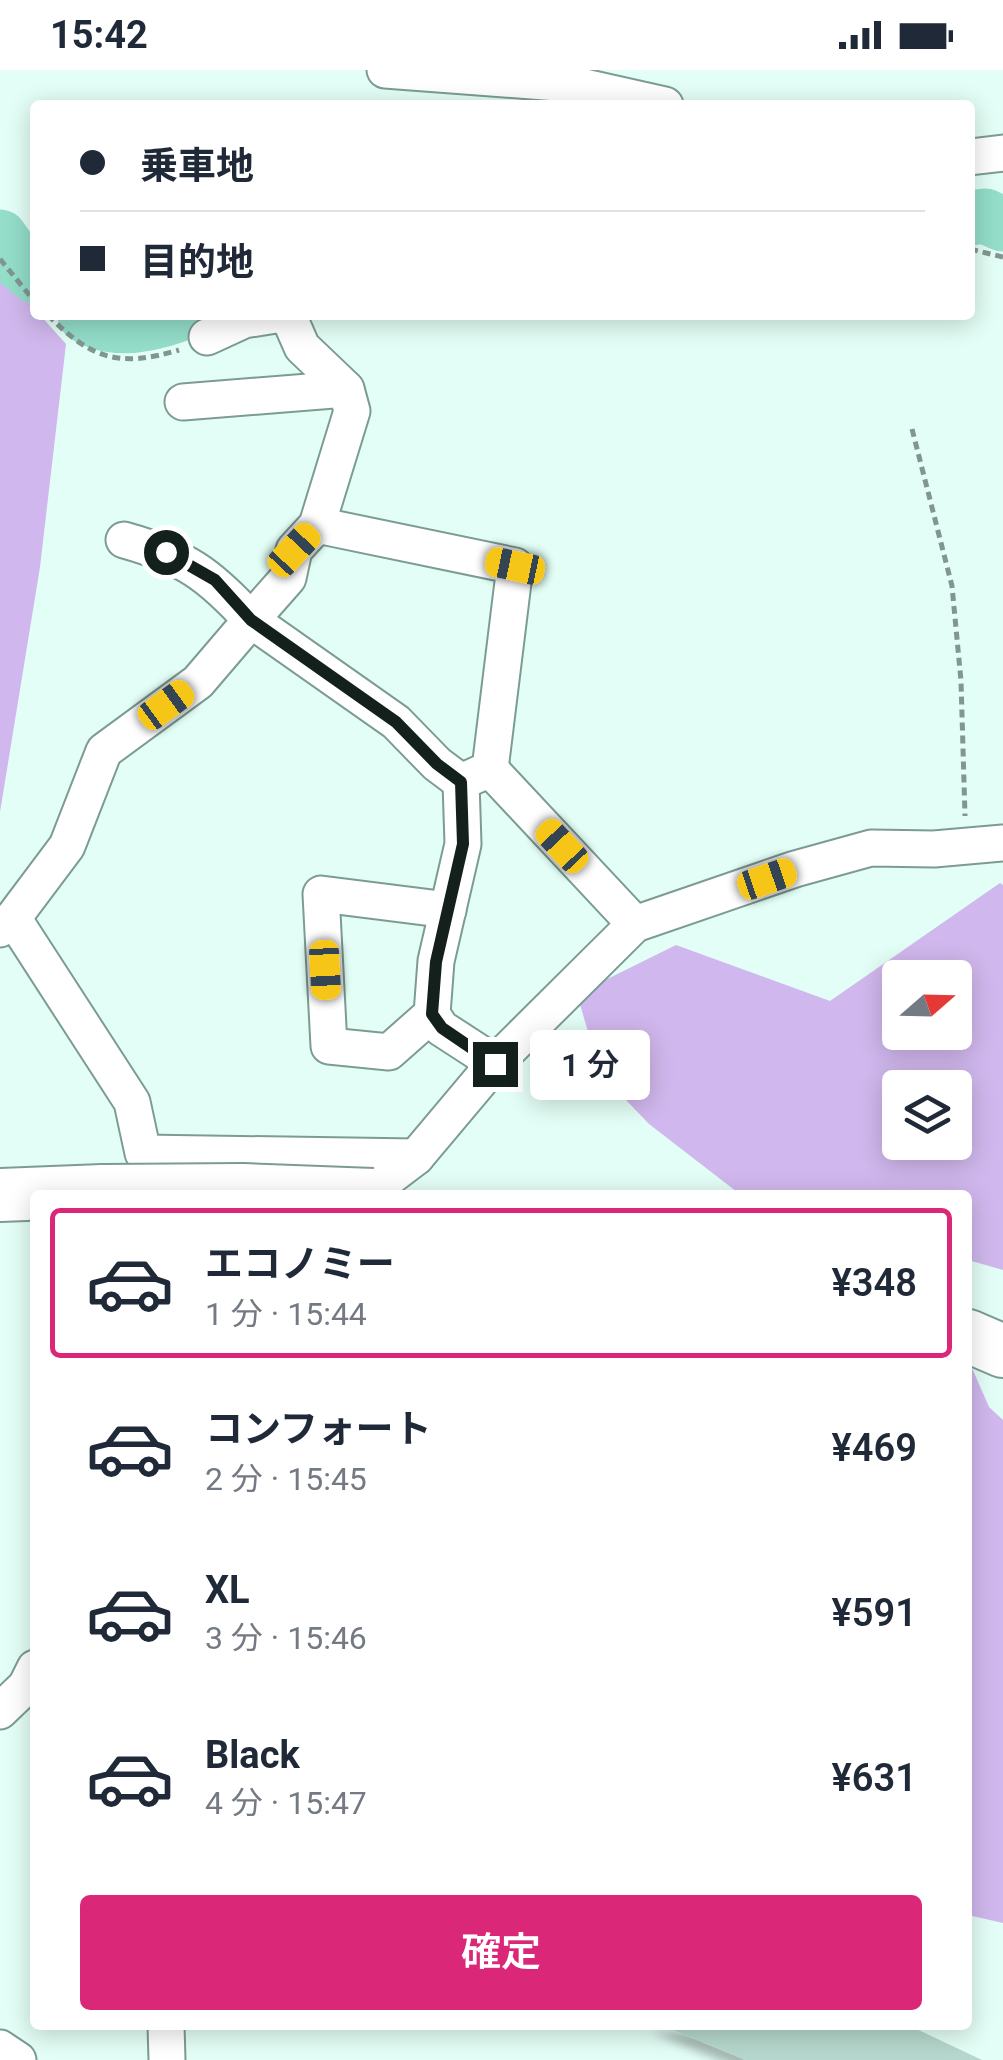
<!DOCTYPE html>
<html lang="ja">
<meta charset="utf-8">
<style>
body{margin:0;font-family:Roboto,"Noto Sans JP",sans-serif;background:#f2f2f3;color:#1f2937;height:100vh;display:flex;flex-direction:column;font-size:38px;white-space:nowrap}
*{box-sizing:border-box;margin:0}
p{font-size:32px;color:#747a83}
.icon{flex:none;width:55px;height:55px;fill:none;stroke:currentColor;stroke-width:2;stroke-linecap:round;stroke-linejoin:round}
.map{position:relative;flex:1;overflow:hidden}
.side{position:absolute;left:30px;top:1120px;width:942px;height:840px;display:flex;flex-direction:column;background:#fff;border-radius:10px;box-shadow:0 5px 25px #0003}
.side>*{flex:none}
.top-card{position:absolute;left:30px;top:30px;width:945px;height:220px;border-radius:10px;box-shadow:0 5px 25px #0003;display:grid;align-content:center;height:220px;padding:0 50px;background:#fff}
.needle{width:65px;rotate:70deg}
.fabs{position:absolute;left:882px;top:890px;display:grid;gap:20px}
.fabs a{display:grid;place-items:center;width:90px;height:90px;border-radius:10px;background:#fff;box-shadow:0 5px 25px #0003;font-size:50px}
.end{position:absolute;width:45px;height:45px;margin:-22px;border:12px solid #13201c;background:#fff;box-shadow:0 0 0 5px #fff}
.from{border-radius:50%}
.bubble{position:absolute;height:70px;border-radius:10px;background:#fff;box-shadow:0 5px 25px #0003;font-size:32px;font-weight:600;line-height:70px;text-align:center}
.car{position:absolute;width:30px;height:60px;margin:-30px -15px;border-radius:12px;box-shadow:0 0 8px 2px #0007;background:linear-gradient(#f5c518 24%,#345 0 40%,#f5c518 0 76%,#345 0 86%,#f5c518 0)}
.top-card b{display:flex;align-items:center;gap:35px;height:95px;font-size:38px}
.top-card b+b{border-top:2px solid #e0e1e3}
.top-card i{width:25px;height:25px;background:#1f2937}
ul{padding:18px 0 0;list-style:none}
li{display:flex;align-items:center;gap:30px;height:150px;margin:0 20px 15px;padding:0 30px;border:5px solid transparent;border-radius:10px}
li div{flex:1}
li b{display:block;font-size:38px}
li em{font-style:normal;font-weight:600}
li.selected{border-color:#db2777}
li>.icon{width:90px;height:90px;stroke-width:1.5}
.primary-button{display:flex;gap:20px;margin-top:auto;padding:20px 50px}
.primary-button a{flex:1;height:115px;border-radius:10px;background:#db2777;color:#fff;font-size:40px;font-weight:600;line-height:115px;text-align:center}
.status{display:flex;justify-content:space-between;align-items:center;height:70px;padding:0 50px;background:#fff;direction:ltr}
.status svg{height:28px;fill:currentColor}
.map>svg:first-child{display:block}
.forest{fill:#d0b7ed;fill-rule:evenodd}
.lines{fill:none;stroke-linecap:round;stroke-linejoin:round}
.river{stroke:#93ddc9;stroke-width:55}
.building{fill:#b6d7cd;filter:url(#shadow)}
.minor-casing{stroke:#7c9c93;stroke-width:39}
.highway-casing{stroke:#7c9c93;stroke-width:56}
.path{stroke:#819690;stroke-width:5;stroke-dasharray:8 5;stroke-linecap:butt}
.minor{stroke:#fff;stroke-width:35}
.highway{stroke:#fff;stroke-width:52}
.highway-bridge-casing{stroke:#7c9c93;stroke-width:56;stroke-linecap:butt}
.highway-bridge{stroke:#fff;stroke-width:52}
.route{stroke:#13201c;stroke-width:12}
</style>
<div class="status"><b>15:42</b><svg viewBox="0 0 49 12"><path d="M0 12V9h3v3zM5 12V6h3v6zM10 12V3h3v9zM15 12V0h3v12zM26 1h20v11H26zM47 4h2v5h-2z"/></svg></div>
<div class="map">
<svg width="1003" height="1990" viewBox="0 0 1003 1990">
<defs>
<filter id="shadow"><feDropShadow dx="-8" dy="8" stdDeviation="5" flood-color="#0004"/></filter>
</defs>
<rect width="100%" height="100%" fill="#e3fef6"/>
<!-- forest -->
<g class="forest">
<path d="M0,198L35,239V245H40L66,274L40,497L0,742Z"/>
<path d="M1000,813L1003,815V1200L968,1190V1125H741L649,1054L600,1003L577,924L676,875L830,931ZM900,908H955V962H900ZM900,1018H955V1072H900Z"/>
<path d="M968,1289L989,1337L1003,1350V1853L968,1845Z"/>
</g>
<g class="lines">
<!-- river -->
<g class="river">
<path d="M970,148L985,146L1003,154"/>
<path d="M0,167L16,190L35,206"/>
<path d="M85,245C112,263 149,255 177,245"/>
</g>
</g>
<!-- building -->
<path class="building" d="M661,1955H908L982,1990H746Z"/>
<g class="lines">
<!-- minor casing -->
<g class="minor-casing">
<g id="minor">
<path d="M385,0L571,14L665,35"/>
<path d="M970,87L1003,83"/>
<path d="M207,267L244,250L276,245"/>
<path d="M183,332L346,319"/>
<path d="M317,455L515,496L490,699"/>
<path d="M124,470C185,487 209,504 251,550L288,508L294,480L317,455L352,341L346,319L302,277L288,245"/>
<path d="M461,712L463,774L436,891L432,944L441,958L495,993"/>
<path d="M13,848L132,1032L143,1083L416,1087"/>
<path d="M0,859L13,848L67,776L104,681L198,612L251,550L396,652L437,694L461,712L490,699L635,854"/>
<path d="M432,944L389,982L329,976L321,824L448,840"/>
<path d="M366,1125L416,1087L495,993L635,854L795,799L871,778L934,779L1003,773"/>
<path d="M0,1641L26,1616L35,1598"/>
<path d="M166,1955L167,1990"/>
<path d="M0,1978L18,1990"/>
</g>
</g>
<!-- highway casing -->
<g class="highway-casing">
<g id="highway">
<path d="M0,1125L103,1121"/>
<path d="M968,1266L1003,1281"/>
</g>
</g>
<!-- path -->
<g class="path">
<path d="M970,179L1003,187"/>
<path d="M0,189L35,232"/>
<path d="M48,245C91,289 119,298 179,280"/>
<path d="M912,359L952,516L961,611L965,746"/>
</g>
<!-- minor -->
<use href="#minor" class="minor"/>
<!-- highway -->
<use href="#highway" class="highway"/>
<!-- highway-bridge casing -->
<g class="highway-bridge-casing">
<path id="highway-bridge" d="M103,1121L243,1120L373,1125"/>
</g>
<!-- highway-bridge -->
<use href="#highway-bridge" class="highway-bridge"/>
</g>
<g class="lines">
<!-- route -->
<path class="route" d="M166,482L215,510L251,550L396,652L437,694L461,712L463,774L436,892L432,944L442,958L495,994"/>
</g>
</svg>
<div class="fabs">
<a><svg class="needle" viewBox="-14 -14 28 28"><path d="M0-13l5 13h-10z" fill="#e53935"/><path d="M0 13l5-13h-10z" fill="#747a83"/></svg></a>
<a><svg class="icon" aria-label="layers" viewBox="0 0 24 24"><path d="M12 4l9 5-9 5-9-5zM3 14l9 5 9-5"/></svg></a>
</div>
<i class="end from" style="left:166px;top:482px"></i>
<i class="end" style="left:495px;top:994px"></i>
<div class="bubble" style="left:530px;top:960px;width:120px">1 分</div>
<i class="car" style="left:294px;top:480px;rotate:43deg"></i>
<i class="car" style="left:515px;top:496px;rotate:282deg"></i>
<i class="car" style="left:166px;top:635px;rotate:54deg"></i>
<i class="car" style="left:562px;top:776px;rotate:317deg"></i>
<i class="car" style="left:767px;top:809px;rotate:71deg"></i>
<i class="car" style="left:325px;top:900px;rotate:177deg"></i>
<div class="top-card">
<b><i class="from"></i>乗車地</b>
<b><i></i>目的地</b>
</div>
<section class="side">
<ul>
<li class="selected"><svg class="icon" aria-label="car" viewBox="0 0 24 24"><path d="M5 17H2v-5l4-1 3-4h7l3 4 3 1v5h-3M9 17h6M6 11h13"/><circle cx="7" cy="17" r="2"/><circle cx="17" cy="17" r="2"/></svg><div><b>エコノミー</b><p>1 分 · 15:44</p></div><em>¥348</em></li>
<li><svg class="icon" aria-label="car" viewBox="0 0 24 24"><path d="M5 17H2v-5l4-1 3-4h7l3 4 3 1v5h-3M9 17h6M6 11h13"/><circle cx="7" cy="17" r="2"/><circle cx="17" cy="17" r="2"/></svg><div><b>コンフォート</b><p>2 分 · 15:45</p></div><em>¥469</em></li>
<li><svg class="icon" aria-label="car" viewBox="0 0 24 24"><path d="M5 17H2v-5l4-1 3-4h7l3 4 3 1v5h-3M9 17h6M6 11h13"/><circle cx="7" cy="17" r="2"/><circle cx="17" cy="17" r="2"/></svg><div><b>XL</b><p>3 分 · 15:46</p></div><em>¥591</em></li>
<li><svg class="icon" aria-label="car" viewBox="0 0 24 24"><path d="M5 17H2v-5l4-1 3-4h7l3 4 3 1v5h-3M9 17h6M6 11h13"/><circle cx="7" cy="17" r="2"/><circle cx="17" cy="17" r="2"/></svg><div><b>Black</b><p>4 分 · 15:47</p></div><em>¥631</em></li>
</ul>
<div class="primary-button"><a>確定</a></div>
</section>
</div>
